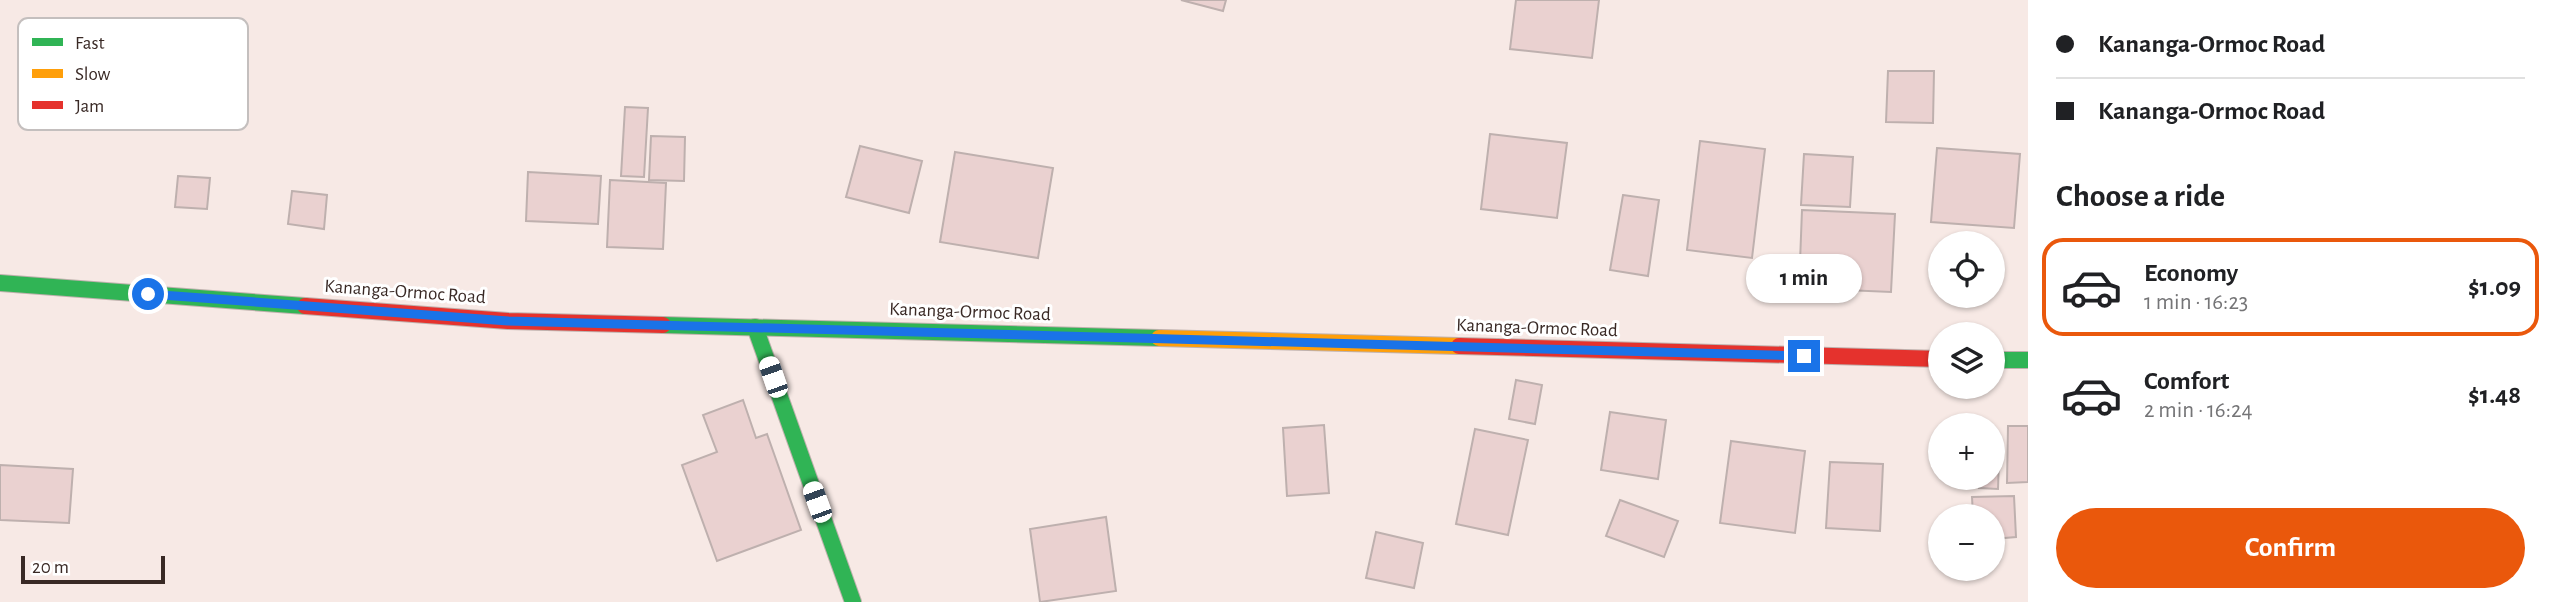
<!DOCTYPE html>
<meta charset="utf-8">
<style>
body{margin:0;font-family:"Alegreya Sans",sans-serif;background:#f2f2f2;color:#202124;height:100vh;display:flex;flex-direction:column;font-size:26px;white-space:nowrap}
*{box-sizing:border-box;margin:0}
p{font-size:23px;color:#757577}
.icon{flex:none;width:38px;height:38px;fill:none;stroke:currentColor;stroke-width:2;stroke-linecap:round;stroke-linejoin:round}
.map{position:relative;flex:1;overflow:hidden}
.details{display:flex;flex-direction:column;background:#fff;width:525px}
.details>*{flex:none}
.banner{display:grid;align-content:center;height:154px;padding:0 28px;background:#fff}
.controls{position:absolute;left:1928px;top:231px;display:grid;gap:14px}
.controls a{display:grid;place-items:center;width:77px;height:77px;border-radius:50%;background:#fff;box-shadow:0 2px 5px #0004;font-size:35px}
.scale{position:absolute;left:21px;bottom:18px;width:144px;box-sizing:border-box;padding-left:7px;border:4px solid #392925;border-top:0;font-size:19px;line-height:24px;white-space:nowrap;color:#392925;-webkit-text-stroke:5px #fff;paint-order:stroke}
.end{position:absolute;width:32px;height:32px;margin:-16px;border:9px solid #1a73e8;background:#fff;box-shadow:0 0 0 4px #fff}
.from{border-radius:50%}
.bubble{position:absolute;height:49px;border-radius:24px;background:#fff;box-shadow:0 2px 5px #0004;font-size:23px;font-weight:700;line-height:49px;text-align:center}
.car{position:absolute;width:21px;height:42px;margin:-21px -10px;border-radius:9px;box-shadow:0 0 5px 2px #0007;background:linear-gradient(#fff 24%,#345 0 40%,#fff 0 76%,#345 0 86%,#fff 0)}
.banner b{display:flex;align-items:center;gap:24px;height:66px;font-size:26px}
.banner b+b{border-top:2px solid #e0e0e0}
.banner i{width:18px;height:18px;background:#202124}
ul{padding:0;list-style:none}
li{display:flex;align-items:center;gap:21px;height:98px;margin:0 14px 10px;padding:0 14px;border:4px solid transparent;border-radius:21px}
li div{flex:1}
li b{display:block;font-size:26px}
li em{font-style:normal;font-weight:700}
li.on{border-color:#ea580c}
li>.icon{width:63px;height:63px;stroke-width:1.5}
h2{padding:0 28px;font-size:32px;line-height:84px}
.button{display:flex;gap:14px;margin-top:auto;padding:14px 28px}
.button a{flex:1;height:80px;border-radius:42px;background:#ea580c;color:#fff;font-size:28px;font-weight:700;line-height:80px;text-align:center}
main{display:flex;flex:1;min-height:0}
.map>svg:first-child{display:block}
.building{fill:#ead1d0;stroke:#beb0ae;stroke-width:2}
.lines{fill:none;stroke-linecap:round;stroke-linejoin:round}
.fast-casing{stroke:#bfb1ad;stroke-width:18}
.slow-casing{stroke:#bfb1ad;stroke-width:18}
.jam-casing{stroke:#bfb1ad;stroke-width:18}
.fast{stroke:#30b455;stroke-width:16}
.slow{stroke:#ff9f0a;stroke-width:16}
.jam{stroke:#e5322d;stroke-width:16}
.route{stroke:#1a73e8;stroke-width:9}
.labels{text-anchor:middle;dominant-baseline:central;stroke-width:6;stroke-linejoin:round;paint-order:stroke}
.street-label{font-size:19px;fill:#392925;stroke:#fff}
.key{fill:#fff;stroke:#c4bfbe;stroke-width:2}
.key-label{font-size:19px;fill:#392925}
</style>
<main>
<div class="map">
<svg width="2028" height="602" viewBox="0 0 2028 602">
<rect width="100%" height="100%" fill="#f7e9e5"/>
<!-- building -->
<g class="building">
<path d="M1181,0H1226L1223,11Z"/>
<path d="M1516,0H1599L1592,58L1510,49Z"/>
<path d="M1888,71H1934L1933,123L1886,122Z"/>
<path d="M625,107L648,108L644,177L621,176Z"/>
<path d="M1490,134L1567,143L1557,218L1481,209Z"/>
<path d="M651,136L685,137L684,181L649,180Z"/>
<path d="M1700,141L1765,149L1752,258L1687,250Z"/>
<path d="M860,146L922,161L909,213L846,197Z"/>
<path d="M1937,148L2020,154L2014,228L1931,222Z"/>
<path d="M955,152L1053,168L1038,258L940,242Z"/>
<path d="M1804,154L1853,157L1850,207L1801,205Z"/>
<path d="M528,172L601,176L598,224L526,221Z"/>
<path d="M178,176L210,178L207,209L175,207Z"/>
<path d="M610,180L666,183L663,249L607,247Z"/>
<path d="M292,191L327,195L324,229L288,224Z"/>
<path d="M1623,195L1659,200L1648,276L1610,270Z"/>
<path d="M1802,210L1895,214L1891,292L1799,288Z"/>
<path d="M1516,380L1542,385L1535,424L1509,419Z"/>
<path d="M743,400L756,438L767,434L801,530L717,561L682,465L717,452L703,415Z"/>
<path d="M1610,412L1666,420L1658,479L1601,470Z"/>
<path d="M1324,425L1329,493L1287,496L1283,428Z"/>
<path d="M2008,426H2028V482L2007,483Z"/>
<path d="M1475,429L1528,440L1508,535L1456,524Z"/>
<path d="M1731,441L1805,451L1795,533L1720,523Z"/>
<path d="M1993,459H1999L1998,489L1979,488L1980,478H1993Z"/>
<path d="M1830,462L1883,464L1880,531L1826,528Z"/>
<path d="M0,465L73,469L69,523L0,520Z"/>
<path d="M2014,496L2016,537L1993,539V516H1973L1972,497Z"/>
<path d="M1620,500L1678,521L1664,557L1606,536Z"/>
<path d="M1106,517L1116,591L1040,602L1030,529Z"/>
<path d="M1376,532L1423,543L1414,588L1366,578Z"/>
</g>
<g class="lines">
<!-- fast casing -->
<g class="fast-casing">
<g id="fast">
<path d="M0,283L305,306"/>
<path d="M663,325L1159,338"/>
<path d="M755,327L853,602"/>
<path d="M1993,360H2028"/>
</g>
</g>
<!-- slow casing -->
<g class="slow-casing">
<path id="slow" d="M1159,338L1459,346"/>
</g>
<!-- jam casing -->
<g class="jam-casing">
<g id="jam">
<path d="M305,306L508,321L663,325"/>
<path d="M1459,346L1941,359"/>
</g>
</g>
<!-- fast -->
<use href="#fast" class="fast"/>
<!-- slow -->
<use href="#slow" class="slow"/>
<!-- jam -->
<use href="#jam" class="jam"/>
</g>
<g class="lines">
<!-- route -->
<path class="route" d="M148,294L508,321L1804,356"/>
</g>
<g class="labels">
<!-- street labels -->
<g class="street-label">
<text transform="translate(405 292) rotate(4)">Kananga-Ormoc Road</text>
<text transform="translate(970 312) rotate(2)">Kananga-Ormoc Road</text>
<text transform="translate(1537 328) rotate(2)">Kananga-Ormoc Road</text>
</g>
</g>
<!-- legend -->
<rect x="18" y="18" width="230" height="112" rx="10" class="key"/>
<rect x="32" y="38" width="31" height="8" fill="#30b455"/>
<rect x="32" y="69" width="31" height="9" fill="#ff9f0a"/>
<rect x="32" y="101" width="31" height="8" fill="#e5322d"/>
<g class="key-label">
<text x="75" y="49">Fast</text>
<text x="75" y="80">Slow</text>
<text x="75" y="112">Jam</text>
</g>
</svg>
<div class="controls">
<a><svg class="icon" aria-label="locate" viewBox="0 0 24 24"><circle cx="12" cy="12" r="6"/><path d="M12 2v4M12 18v4M2 12h4M18 12h4"/></svg></a>
<a><svg class="icon" aria-label="layers" viewBox="0 0 24 24"><path d="M12 4l9 5-9 5-9-5zM3 14l9 5 9-5"/></svg></a>
<a>+</a>
<a>−</a>
</div>
<div class="scale">20 m</div>
<i class="end from" style="left:148px;top:294px"></i>
<i class="end" style="left:1804px;top:356px"></i>
<div class="bubble" style="left:1746px;top:254px;width:116px">1 min</div>
<i class="car" style="left:773px;top:377px;rotate:341deg"></i>
<i class="car" style="left:817px;top:502px;rotate:340deg"></i>
</div>
<section class="details">
<div class="banner">
<b><i class="from"></i>Kananga-Ormoc Road</b>
<b><i></i>Kananga-Ormoc Road</b>
</div>
<h2>Choose a ride</h2>
<ul>
<li class="on"><svg class="icon" aria-label="car" viewBox="0 0 24 24"><path d="M5 17H2v-5l4-1 3-4h7l3 4 3 1v5h-3M9 17h6M6 11h13"/><circle cx="7" cy="17" r="2"/><circle cx="17" cy="17" r="2"/></svg><div><b>Economy</b><p>1 min · 16:23</p></div><em>$1.09</em></li>
<li><svg class="icon" aria-label="car" viewBox="0 0 24 24"><path d="M5 17H2v-5l4-1 3-4h7l3 4 3 1v5h-3M9 17h6M6 11h13"/><circle cx="7" cy="17" r="2"/><circle cx="17" cy="17" r="2"/></svg><div><b>Comfort</b><p>2 min · 16:24</p></div><em>$1.48</em></li>
</ul>
<div class="button"><a>Confirm</a></div>
</section>
</main>
